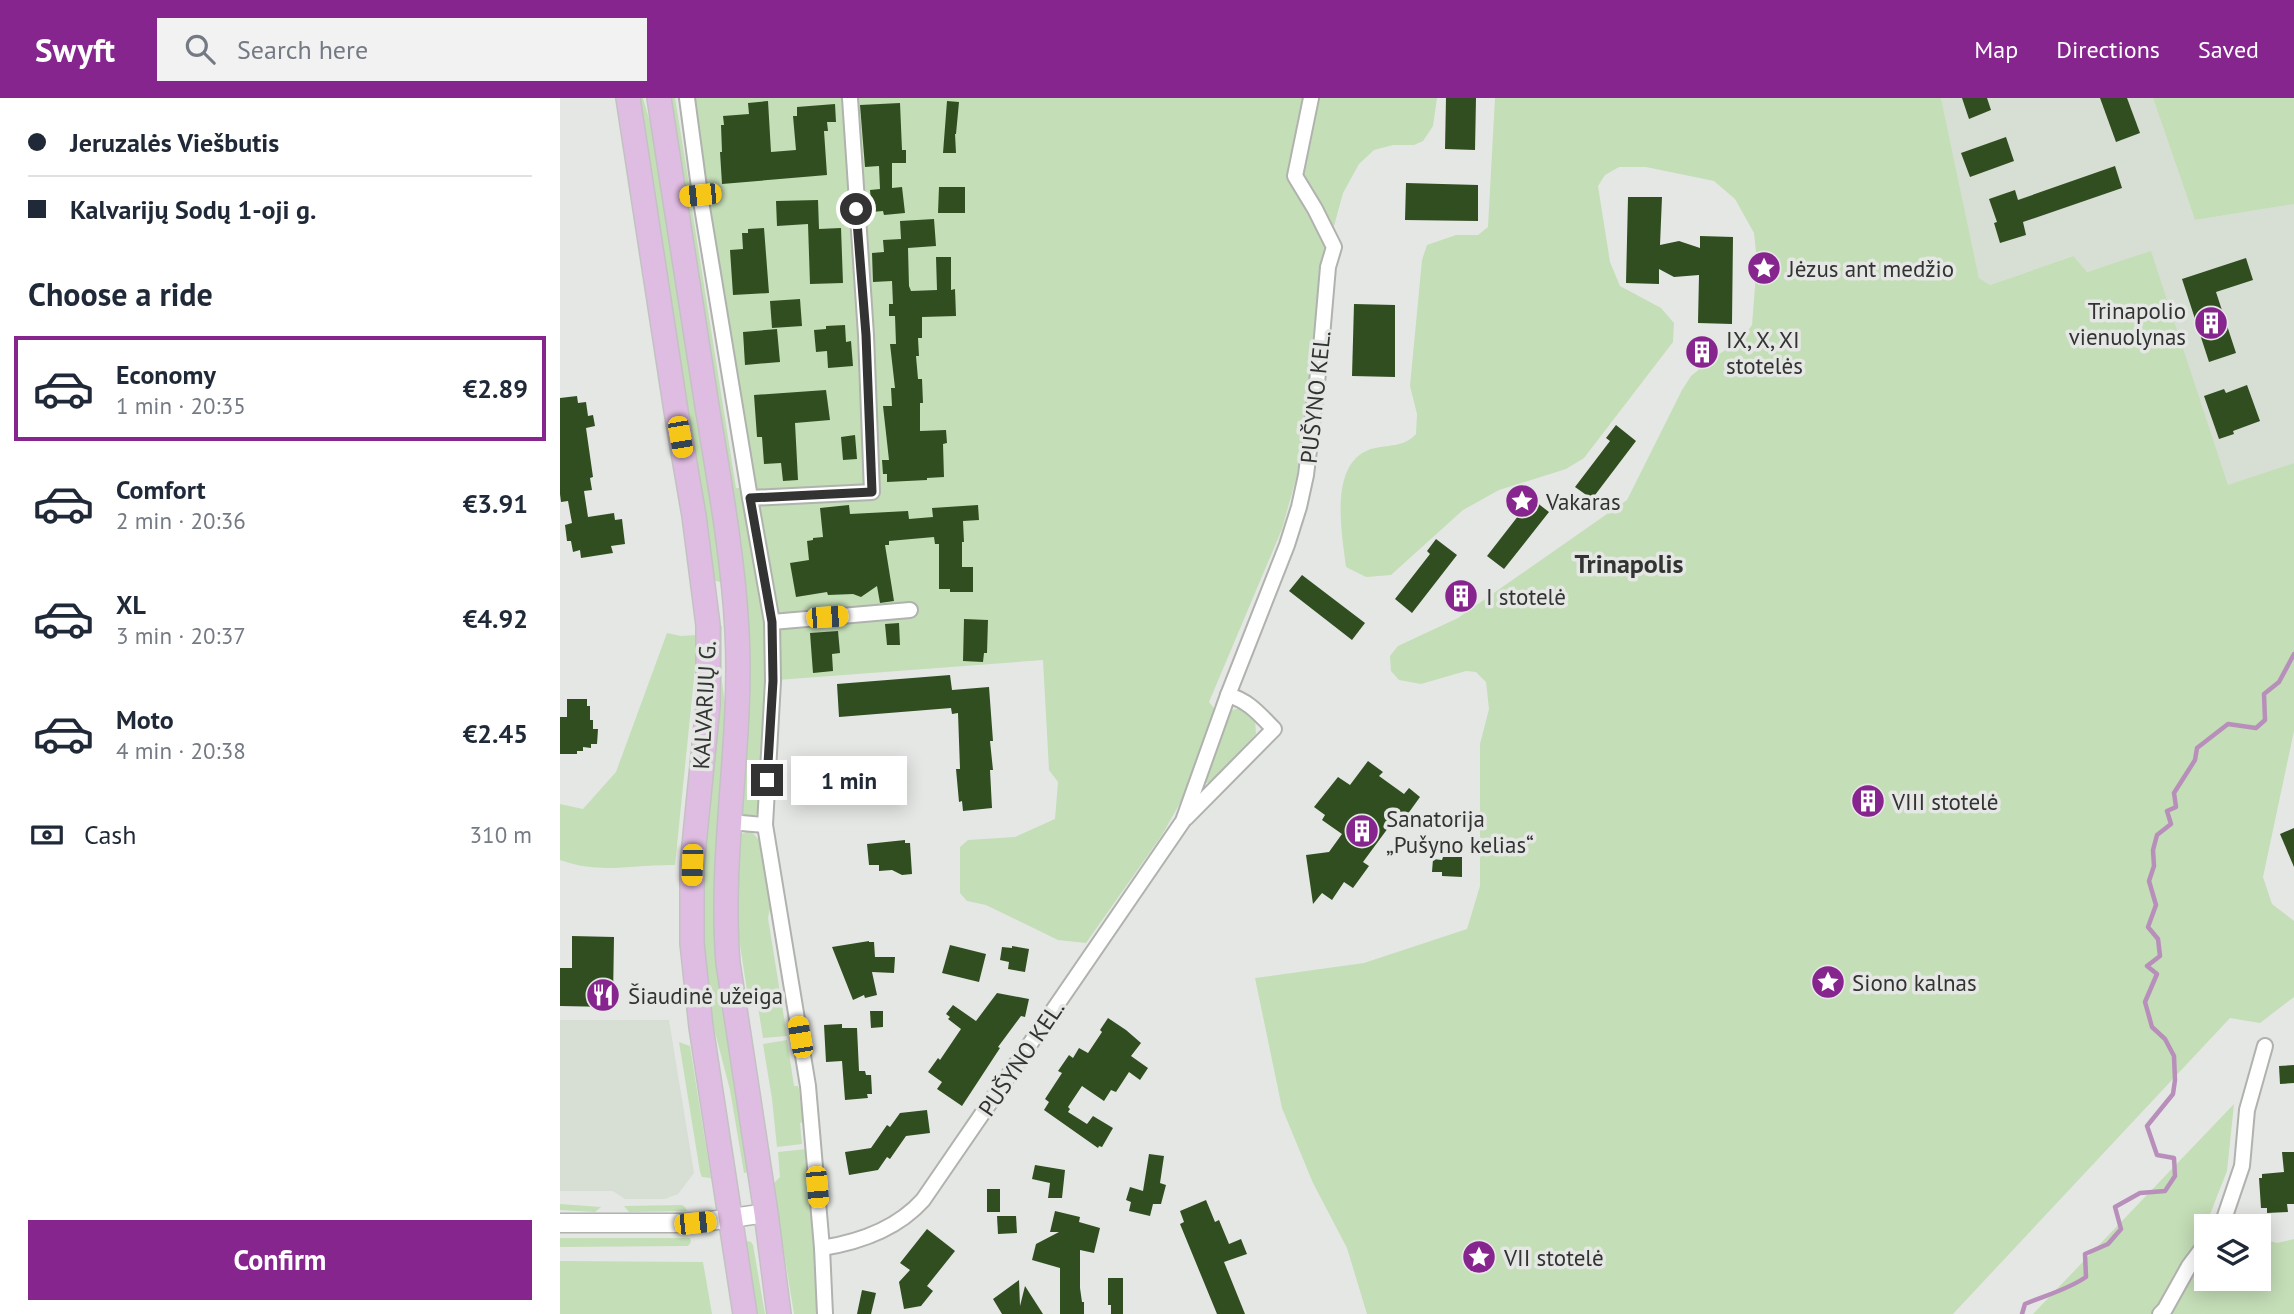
<!DOCTYPE html>
<meta charset="utf-8">
<style>
body{margin:0;font-family:"PT Sans",sans-serif;background:#f2f2f3;color:#1f2937;height:100vh;display:flex;flex-direction:column;font-size:26px;white-space:nowrap}
*{box-sizing:border-box;margin:0}
p{font-size:23px;color:#747a83}
.icon{flex:none;width:38px;height:38px;fill:none;stroke:currentColor;stroke-width:2;stroke-linecap:round;stroke-linejoin:round}
.map{position:relative;flex:1;overflow:hidden}
.details{display:flex;flex-direction:column;background:#fff;width:560px}
.details>*{flex:none}
.guide{display:grid;align-content:center;height:154px;padding:0 28px;background:#fff}
.controls{position:absolute;left:1634px;top:1116px;display:grid;gap:14px}
.controls a{display:grid;place-items:center;width:77px;height:77px;border-radius:0px;background:#fff;box-shadow:0 4px 18px #0003;font-size:35px}
.end{position:absolute;width:32px;height:32px;margin:-16px;border:9px solid #323332;background:#fff;box-shadow:0 0 0 4px #fff}
.from{border-radius:50%}
.bubble{position:absolute;height:49px;border-radius:0px;background:#fff;box-shadow:0 4px 18px #0003;font-size:23px;font-weight:700;line-height:49px;text-align:center}
.car{position:absolute;width:21px;height:42px;margin:-21px -10px;border-radius:9px;box-shadow:0 0 5px 2px #0007;background:linear-gradient(#f5c518 24%,#345 0 40%,#f5c518 0 76%,#345 0 86%,#f5c518 0)}
.guide b{display:flex;align-items:center;gap:24px;height:66px;font-size:26px}
.guide b+b{border-top:2px solid #e0e1e3}
.guide i{width:18px;height:18px;background:#1f2937}
ul{padding:0;list-style:none}
li{display:flex;align-items:center;gap:21px;height:105px;margin:0 14px 10px;padding:0 14px;border:4px solid transparent;border-radius:0px}
li div{flex:1}
li b{display:block;font-size:26px}
li em{font-style:normal;font-weight:700}
li.selected{border-color:#87258f}
li>.icon{width:63px;height:63px;stroke-width:1.5}
h2{padding:0 28px;font-size:32px;line-height:84px}
.pay{display:flex;align-items:center;gap:18px;height:77px;padding:0 28px;font-size:26px}
.pay p{margin-inline-start:auto}
.primary-button{display:flex;gap:14px;margin-top:auto;padding:14px 28px}
.primary-button a{flex:1;height:80px;border-radius:0px;background:#87258f;color:#fff;font-size:28px;font-weight:700;line-height:80px;text-align:center}
header{display:flex;align-items:center;gap:42px;box-sizing:border-box;height:98px;padding:0 35px;background:#87258f;color:#fff}
header strong{font-size:33px}
nav{display:flex;gap:38px;margin-inline-start:auto;font-size:24px}
.search{width:490px;height:63px;background:#f2f2f3;display:flex;align-items:center;gap:18px;box-sizing:border-box;padding:0 24px;border-radius:0px;color:#747a83;font-size:26px}
main{display:flex;flex:1;min-height:0}
.map>svg:first-child{display:block}
.built{fill:#d7ded4}
.green{fill:#c4deb7}
.lines{fill:none;stroke-linecap:round;stroke-linejoin:round}
.stream{stroke:#b88fbb;stroke-width:4.5}
.building{fill:#314e21}
.minor-casing{stroke:#b0b2ae;stroke-width:18}
.tertiary-casing{stroke:#b0b2ae;stroke-width:21}
.primary-casing{stroke:#c2c2c2;stroke-width:26}
.minor{stroke:#fff;stroke-width:14}
.tertiary{stroke:#fff;stroke-width:18}
.primary{stroke:#dfbce2;stroke-width:23}
.route{stroke:#323332;stroke-width:9}
.labels{text-anchor:middle;dominant-baseline:central;stroke-width:7;stroke-linejoin:round;paint-order:stroke}
.poi-label{font-size:23px;fill:#323332;stroke:#e5e7e4;text-anchor:start}
.street-label{font-size:23px;fill:#323332;stroke:#e5e7e4}
.quarter-label{font-size:26px;font-weight:bold;fill:#323332;stroke:#e5e7e4}
</style>
<header>
<strong>Swyft</strong>
<div class="search"><svg class="icon" aria-label="search" viewBox="0 0 24 24"><circle cx="10" cy="10" r="6"/><path d="M15 15l6 6"/></svg>Search here</div>
<nav><a>Map</a><a>Directions</a><a>Saved</a></nav>
</header>
<main>
<section class="details">
<div class="guide">
<b><i class="from"></i>Jeruzalės Viešbutis</b>
<b><i></i>Kalvarijų Sodų 1-oji g.</b>
</div>
<h2>Choose a ride</h2>
<ul>
<li class="selected"><svg class="icon" aria-label="car" viewBox="0 0 24 24"><path d="M5 17H2v-5l4-1 3-4h7l3 4 3 1v5h-3M9 17h6M6 11h13"/><circle cx="7" cy="17" r="2"/><circle cx="17" cy="17" r="2"/></svg><div><b>Economy</b><p>1 min · 20:35</p></div><em>€2.89</em></li>
<li><svg class="icon" aria-label="car" viewBox="0 0 24 24"><path d="M5 17H2v-5l4-1 3-4h7l3 4 3 1v5h-3M9 17h6M6 11h13"/><circle cx="7" cy="17" r="2"/><circle cx="17" cy="17" r="2"/></svg><div><b>Comfort</b><p>2 min · 20:36</p></div><em>€3.91</em></li>
<li><svg class="icon" aria-label="car" viewBox="0 0 24 24"><path d="M5 17H2v-5l4-1 3-4h7l3 4 3 1v5h-3M9 17h6M6 11h13"/><circle cx="7" cy="17" r="2"/><circle cx="17" cy="17" r="2"/></svg><div><b>XL</b><p>3 min · 20:37</p></div><em>€4.92</em></li>
<li><svg class="icon" aria-label="car" viewBox="0 0 24 24"><path d="M5 17H2v-5l4-1 3-4h7l3 4 3 1v5h-3M9 17h6M6 11h13"/><circle cx="7" cy="17" r="2"/><circle cx="17" cy="17" r="2"/></svg><div><b>Moto</b><p>4 min · 20:38</p></div><em>€2.45</em></li>
</ul>
<div class="pay"><svg class="icon" aria-label="cash" viewBox="0 0 24 24"><path d="M3 7h18v10H3z"/><circle cx="12" cy="12" r="2"/></svg>Cash<p>310 m</p></div>
<div class="primary-button"><a>Confirm</a></div>
</section>
<div class="map">
<svg width="1734" height="1216" viewBox="0 0 1734 1216">
<rect width="100%" height="100%" fill="#e5e7e4"/>
<!-- built -->
<g class="built">
<path d="M1381,0H1593L1635,122L1734,106V365L1668,388L1591,154L1526,174L1512,158L1430,187L1419,180Z"/>
<path d="M0,922H109L134,1075L118,1096L105,1101H65L53,1093H0Z"/>
</g>
<!-- green -->
<g class="green">
<path d="M77,0H83L99,56L163,478L160,484L153,482Z"/>
<path d="M107,0H115L130,92H123Z"/>
<path d="M134,0H877L873,28L863,43L854,47H833L814,52L799,66L783,95L764,165L737,377L722,431L649,604L657,614L625,696L602,737L526,845L498,842L426,807L407,803L400,795V749L408,742L455,739L495,721L498,684L489,672L483,562L217,582Z"/>
<path d="M935,0H1381L1419,180L1430,187L1513,158L1527,174L1591,153L1668,387L1734,365V633L1703,779L1712,806L1734,823V899L1700,925L1670,920L1393,1216H807L787,1150L753,1085L722,1010L695,880L804,865L907,831L920,788V646L929,611L926,584L916,574L906,573L861,586L839,582L831,573L830,558L838,548L898,520L1067,402L1122,292L1131,278L1153,260L1181,242L1192,227L1197,163L1194,135L1175,101L1154,83L1086,69H1059L1045,77L1038,88L1050,164L1060,188L1101,210L1114,225L1113,244L1024,360L1006,371L939,392L903,412L831,477L806,479L786,469C782,435 768,365 811,351C829,346 843,350 856,336L857,316L850,288L862,162L867,147L896,137H918L928,129Z"/>
<path d="M1593,0H1734V106L1635,122Z"/>
<path d="M129,111H132L176,390H181L207,536L208,595L198,715L191,720H187L179,713L187,618L127,112Z"/>
<path d="M159,528H162V583L167,622L154,822L158,866L190,1074L184,1075L170,992L149,911L143,856L142,777Z"/>
<path d="M107,535L121,538L136,537V560L115,767C73,766 41,777 0,762V706L23,711L56,674Z"/>
<path d="M677,611H687L695,620L696,636L655,682L646,685L644,682L665,619L672,612Z"/>
<path d="M190,732L200,743L211,806L208,820L227,938L203,940L196,896L188,899L177,827L176,739Z"/>
<path d="M227,942L234,988H238L239,992L243,1024L240,1025L242,1046L217,1049L212,1001L203,946Z"/>
<path d="M119,944L130,948L151,1080L142,1079L140,1074Z"/>
<path d="M1674,1006L1667,1073L1647,1124L1661,1129H1647V1181H1699V1140L1717,1145L1734,1141V1216H1473Z"/>
<path d="M247,1051L258,1216H234L213,1086L220,1079L218,1054Z"/>
<path d="M0,1106L41,1109L35,1114L0,1112Z"/>
<path d="M122,1107L125,1109L127,1113L69,1114L64,1108Z"/>
<path d="M0,1140H130L131,1144L128,1148L0,1149Z"/>
<path d="M187,1143L191,1144L193,1147L205,1216H194L185,1144Z"/>
<path d="M0,1163L143,1164L152,1216H0Z"/>
</g>
<g class="lines">
<!-- stream -->
<path class="stream" d="M1462,1216L1465,1206C1486,1197 1507,1192 1526,1179L1525,1156L1548,1146L1561,1131L1555,1109L1580,1095L1605,1093L1615,1078L1614,1060L1597,1057L1587,1028L1613,996L1615,982L1614,958L1605,941L1592,929L1585,904L1597,876L1587,868L1600,858L1598,841L1588,829L1596,807L1589,783L1594,768L1593,752L1597,737L1611,726L1607,713L1616,709L1614,695L1635,662L1637,650L1668,626L1696,630L1705,622L1704,596L1719,584L1734,556"/>
</g>
<!-- building -->
<g class="building">
<path d="M886,0H916L915,52L885,51Z"/>
<path d="M1402,0H1427L1431,12L1409,21Z"/>
<path d="M1540,0H1567L1580,35L1556,44Z"/>
<path d="M208,3L211,54L236,52L233,18H237V9L275,6L276,24H267L268,33H264L267,77L162,86L160,54H162L161,27H164L163,18L189,16L188,5Z"/>
<path d="M387,3L399,4L396,36H395L396,55H383Z"/>
<path d="M340,5L342,52H346V65H332V90L342,89L345,115L324,117L323,113L312,114L310,92L320,91L319,68L305,69L300,7Z"/>
<path d="M1446,39L1454,63L1410,79L1401,55Z"/>
<path d="M1555,68L1562,90L1463,124L1466,137L1440,145L1434,125L1437,124L1429,101L1455,92L1458,102Z"/>
<path d="M846,85L918,87V123L845,122Z"/>
<path d="M379,89H405V115H378Z"/>
<path d="M1068,99H1102L1100,147L1119,143L1140,150V138L1173,139L1172,226L1138,225L1139,177L1114,179L1099,171V186L1066,185Z"/>
<path d="M258,102L259,131L281,130L283,185L250,186L248,126L217,128L216,103Z"/>
<path d="M374,121L376,148L348,150L349,188L351,193L377,192L376,159H391V192L395,191L396,218L362,219V240H358L359,258H356L358,281H362L363,305H360V333L386,332L387,345L383,346L384,379L367,380V382L327,384V376H323L322,362H329L323,308H332L331,290H335L330,246H336L335,218H329V206H333L332,183L313,184L312,155L324,154L323,142L341,141L340,123Z"/>
<path d="M204,130L209,195L173,197L170,152L183,151L182,135H188V131Z"/>
<path d="M1686,160L1693,182L1656,194L1676,255L1649,264L1622,181Z"/>
<path d="M240,201L242,228L212,230L210,203Z"/>
<path d="M794,206L835,207V279L792,278Z"/>
<path d="M285,227L286,244L291,243L293,268L268,270L267,253L256,254L254,232L266,231V228Z"/>
<path d="M217,231L220,264L185,267L183,234Z"/>
<path d="M1687,287L1700,323L1673,333L1674,336L1659,341L1644,298L1664,291L1666,295Z"/>
<path d="M266,292L270,322L235,325L238,382L223,383L221,365L204,366L202,339H197L194,297Z"/>
<path d="M17,298L18,305L26,304L28,318L33,317L35,328L26,330L33,379L30,380L32,392L24,393L28,419L54,415L55,422L62,421L65,446L51,448L53,455L21,460L20,452L13,454L11,443H7L5,427L12,425L8,403L1,404L0,396V300Z"/>
<path d="M1056,327L1076,343L1032,401L1015,389L1050,343L1046,340Z"/>
<path d="M295,337L297,361L283,362L281,339Z"/>
<path d="M967,397L989,414L944,471L927,458L962,413L957,410Z"/>
<path d="M289,407L290,416L348,413L349,421L373,419L372,410L418,407L419,422L403,423L404,444H402V469H413V494H390V491H379V446H375L374,439L329,443V447H325L334,503L320,505L317,488L301,499L293,496L268,497L267,494L236,499L230,465L249,462L247,443L253,442V440L263,439L260,410Z"/>
<path d="M876,441L897,457L852,515L835,501L870,456L867,453Z"/>
<path d="M742,477L805,525L792,542L729,493Z"/>
<path d="M404,521L428,522L427,555H424L423,564L403,563Z"/>
<path d="M339,525L340,547H327L325,526Z"/>
<path d="M278,533L280,555L272,556L273,573L253,575L250,535Z"/>
<path d="M390,577L392,592L429,589L433,643H430L433,672H430L432,710L403,713L402,703L399,704L396,671H400L398,615L392,616L391,610L279,619L277,586Z"/>
<path d="M7,601H27V608H30V622H33V631H38L37,646H31V650L23,649V653H17V656H0V619H7Z"/>
<path d="M808,663L823,674L819,678L844,696L849,690L860,699L837,731L831,726L803,764L809,768L793,790L784,784L772,802L762,795L753,806L746,757L769,754L782,736L762,722L765,717L754,709L778,679L790,687Z"/>
<path d="M1734,730V769L1720,736Z"/>
<path d="M345,742V745H350L352,776L342,777L332,772L319,773V767H309L307,746Z"/>
<path d="M883,759H902V779L882,778V774H872L873,761L882,762Z"/>
<path d="M12,838L54,839L53,901H50V909L0,908V870H12Z"/>
<path d="M309,843V844H314L315,859H335L334,875L312,874L317,897L305,900L304,897L293,902L272,849Z"/>
<path d="M390,847L426,856L419,884L382,875Z"/>
<path d="M452,848L469,851L465,874L448,871L449,864L440,862L442,849L452,850Z"/>
<path d="M437,895L469,901L465,919L461,918L438,949L440,950L402,1008L377,991L382,984L368,974L378,960L380,962L401,931L388,921L390,919L386,916L393,907L416,923Z"/>
<path d="M310,913H323V929L311,930Z"/>
<path d="M548,920L566,932L581,945L571,958L588,970L580,982L569,974L556,994L551,992L544,1003L522,988L508,1009L510,1011L508,1014L527,1026L533,1018L553,1030L542,1049L539,1048L538,1050L484,1012L489,1004L485,1001L502,975L498,973L509,957L513,960L519,950L528,955L542,934L540,932Z"/>
<path d="M282,926V930H297L299,973H305L306,977H311L312,996H307L308,1000L285,1002L282,963L266,964L264,927Z"/>
<path d="M1734,967V985L1720,986L1719,968Z"/>
<path d="M367,1012L370,1035L346,1038L330,1061L327,1059L318,1072L289,1077L285,1054L311,1050L327,1027L330,1029L340,1015Z"/>
<path d="M1722,1054H1734V1106H1727L1728,1114L1707,1115V1110H1701L1699,1080H1702V1076L1724,1074Z"/>
<path d="M589,1056L604,1058L600,1085L606,1087L601,1106H593L590,1118L569,1113L571,1104L566,1102L570,1089L583,1093Z"/>
<path d="M475,1067L505,1072L502,1100H488L490,1085L472,1081Z"/>
<rect x="427" y="1091" width="13" height="23"/>
<path d="M646,1102L655,1124L659,1122L669,1146L681,1141L687,1156L664,1164L685,1216H657L620,1126L624,1124L620,1113Z"/>
<path d="M495,1113L520,1119L519,1124L540,1130L534,1155L520,1152V1190L522,1204H524V1216H500V1170L472,1162L476,1146L499,1134H490Z"/>
<path d="M437,1118H456L457,1135L438,1136Z"/>
<path d="M367,1131L395,1153L367,1188L373,1193L361,1208L344,1211L339,1184L350,1172L340,1165Z"/>
<path d="M548,1180H563V1216H551V1207H548Z"/>
<path d="M459,1182L460,1208L465,1188L483,1216H442L433,1201Z"/>
<path d="M302,1192L316,1195L311,1216H297Z"/>
</g>
<g class="lines">
<!-- minor casing -->
<g class="minor-casing">
<g id="minor">
<path d="M140,97L190,400"/>
<path d="M114,100L140,97L127,0"/>
<path d="M212,524L190,400L312,394L306,237L290,0"/>
<path d="M626,720L714,631C699,616 689,603 668,597"/>
<path d="M170,724L205,727"/>
<path d="M1658,1129L1664,1121L1682,1068L1687,1012L1705,948"/>
<path d="M262,1150C300,1144 337,1131 363,1102L623,723L668,597L727,447L739,409L746,377L761,250L768,169L774,149L755,111L735,78L751,0"/>
<path d="M265,1216L262,1150L248,988L205,727L213,583L212,524L350,512"/>
<path d="M1600,1216L1605,1211L1629,1168L1647,1144"/>
</g>
</g>
<!-- tertiary casing -->
<g class="tertiary-casing">
<path id="tertiary" d="M0,1125H136L206,1115"/>
</g>
<!-- primary casing -->
<g class="primary-casing">
<g id="primary">
<path d="M68,0L116,313L134,418L148,527V608L132,767V845L141,929L185,1216"/>
<path d="M99,0C115,103 131,205 147,308C159,382 173,457 177,533C183,644 159,754 168,865L206,1115L219,1216"/>
</g>
</g>
<!-- minor -->
<use href="#minor" class="minor"/>
<!-- tertiary -->
<use href="#tertiary" class="tertiary"/>
<!-- primary -->
<use href="#primary" class="primary"/>
</g>
<g class="lines">
<!-- route -->
<path class="route" d="M207,682L213,583L212,524L190,400L312,394L306,237L296,111"/>
</g>
<!-- icons -->
<defs>
<g id="sight-disc" transform="scale(1.75)"><circle r="9.5" fill="#87258f" stroke="#e5e7e4"/><path d="M0-6L1.8-2.2L6-1.7L2.9 1.2L3.7 5.4L0 3.3L-3.7 5.4L-2.9 1.2L-6-1.7L-1.8-2.2Z" fill="#fff"/></g>
<g id="building-disc" transform="scale(1.75)"><circle r="9.5" fill="#87258f" stroke="#e5e7e4"/><path d="M-4-6H4V6H1V3H-1V6H-4ZM-2.5-4.3h1.7v1.8h-1.7ZM.8-4.3h1.7v1.8H.8ZM-2.5-1h1.7V.8h-1.7ZM.8-1h1.7V.8H.8Z" fill="#fff"/></g>
<g id="restaurant-disc" transform="scale(1.75)"><circle r="9.5" fill="#87258f" stroke="#e5e7e4"/><path d="M-5-6h1v4h1v-4h1v4h1v-4h1v5L-1.5 .5V6h-2V.5L-5-1ZM5-6V6H3V1.5H1.5Q1.5-4 5-6Z" fill="#fff"/></g>
</defs>
<g fill-rule="evenodd">
<use href="#sight-disc" x="1204" y="170"/>
<use href="#building-disc" x="1651" y="225"/>
<use href="#building-disc" x="1142" y="254"/>
<use href="#sight-disc" x="962" y="403"/>
<use href="#building-disc" x="901" y="498"/>
<use href="#building-disc" x="1308" y="703"/>
<use href="#building-disc" x="802" y="733"/>
<use href="#sight-disc" x="1268" y="884"/>
<use href="#restaurant-disc" x="43" y="897"/>
<use href="#sight-disc" x="919" y="1159"/>
</g>
<g class="labels">
<!-- poi labels -->
<g class="poi-label">
<text x="1228" y="170">Jėzus ant medžio</text>
<text x="1626" y="212" text-anchor="end">Trinapolio<tspan x="1626" dy="26">vienuolynas</tspan></text>
<text x="1166" y="241">IX, X, XI<tspan x="1166" dy="26">stotelės</tspan></text>
<text x="986" y="403">Vakaras</text>
<text x="926" y="498">I stotelė</text>
<text x="1332" y="703">VIII stotelė</text>
<text x="826" y="720">Sanatorija<tspan x="826" dy="26">„Pušyno kelias“</tspan></text>
<text x="1292" y="884">Siono kalnas</text>
<text x="68" y="897">Šiaudinė užeiga</text>
<text x="944" y="1159">VII stotelė</text>
</g>
<!-- street labels -->
<g class="street-label">
<text transform="translate(755 299) rotate(-84)">PUŠYNO KEL.</text>
<text transform="translate(144 607) rotate(-87)">KALVARIJŲ G.</text>
<text transform="translate(461 960) rotate(-56)">PUŠYNO KEL.</text>
</g>
<!-- quarter labels -->
<g class="quarter-label">
<text x="1069" y="465">Trinapolis</text>
</g>
</g>
</svg>
<div class="controls">
<a><svg class="icon" aria-label="layers" viewBox="0 0 24 24"><path d="M12 4l9 5-9 5-9-5zM3 14l9 5 9-5"/></svg></a>
</div>
<i class="end from" style="left:296px;top:111px"></i>
<i class="end" style="left:207px;top:682px"></i>
<div class="bubble" style="left:231px;top:658px;width:116px">1 min</div>
<i class="car" style="left:140px;top:97px;rotate:264deg"></i>
<i class="car" style="left:120px;top:339px;rotate:170deg"></i>
<i class="car" style="left:267px;top:519px;rotate:86deg"></i>
<i class="car" style="left:132px;top:767px;rotate:182deg"></i>
<i class="car" style="left:240px;top:939px;rotate:350deg"></i>
<i class="car" style="left:257px;top:1089px;rotate:175deg"></i>
<i class="car" style="left:135px;top:1125px;rotate:84deg"></i>
</div>
</main>
